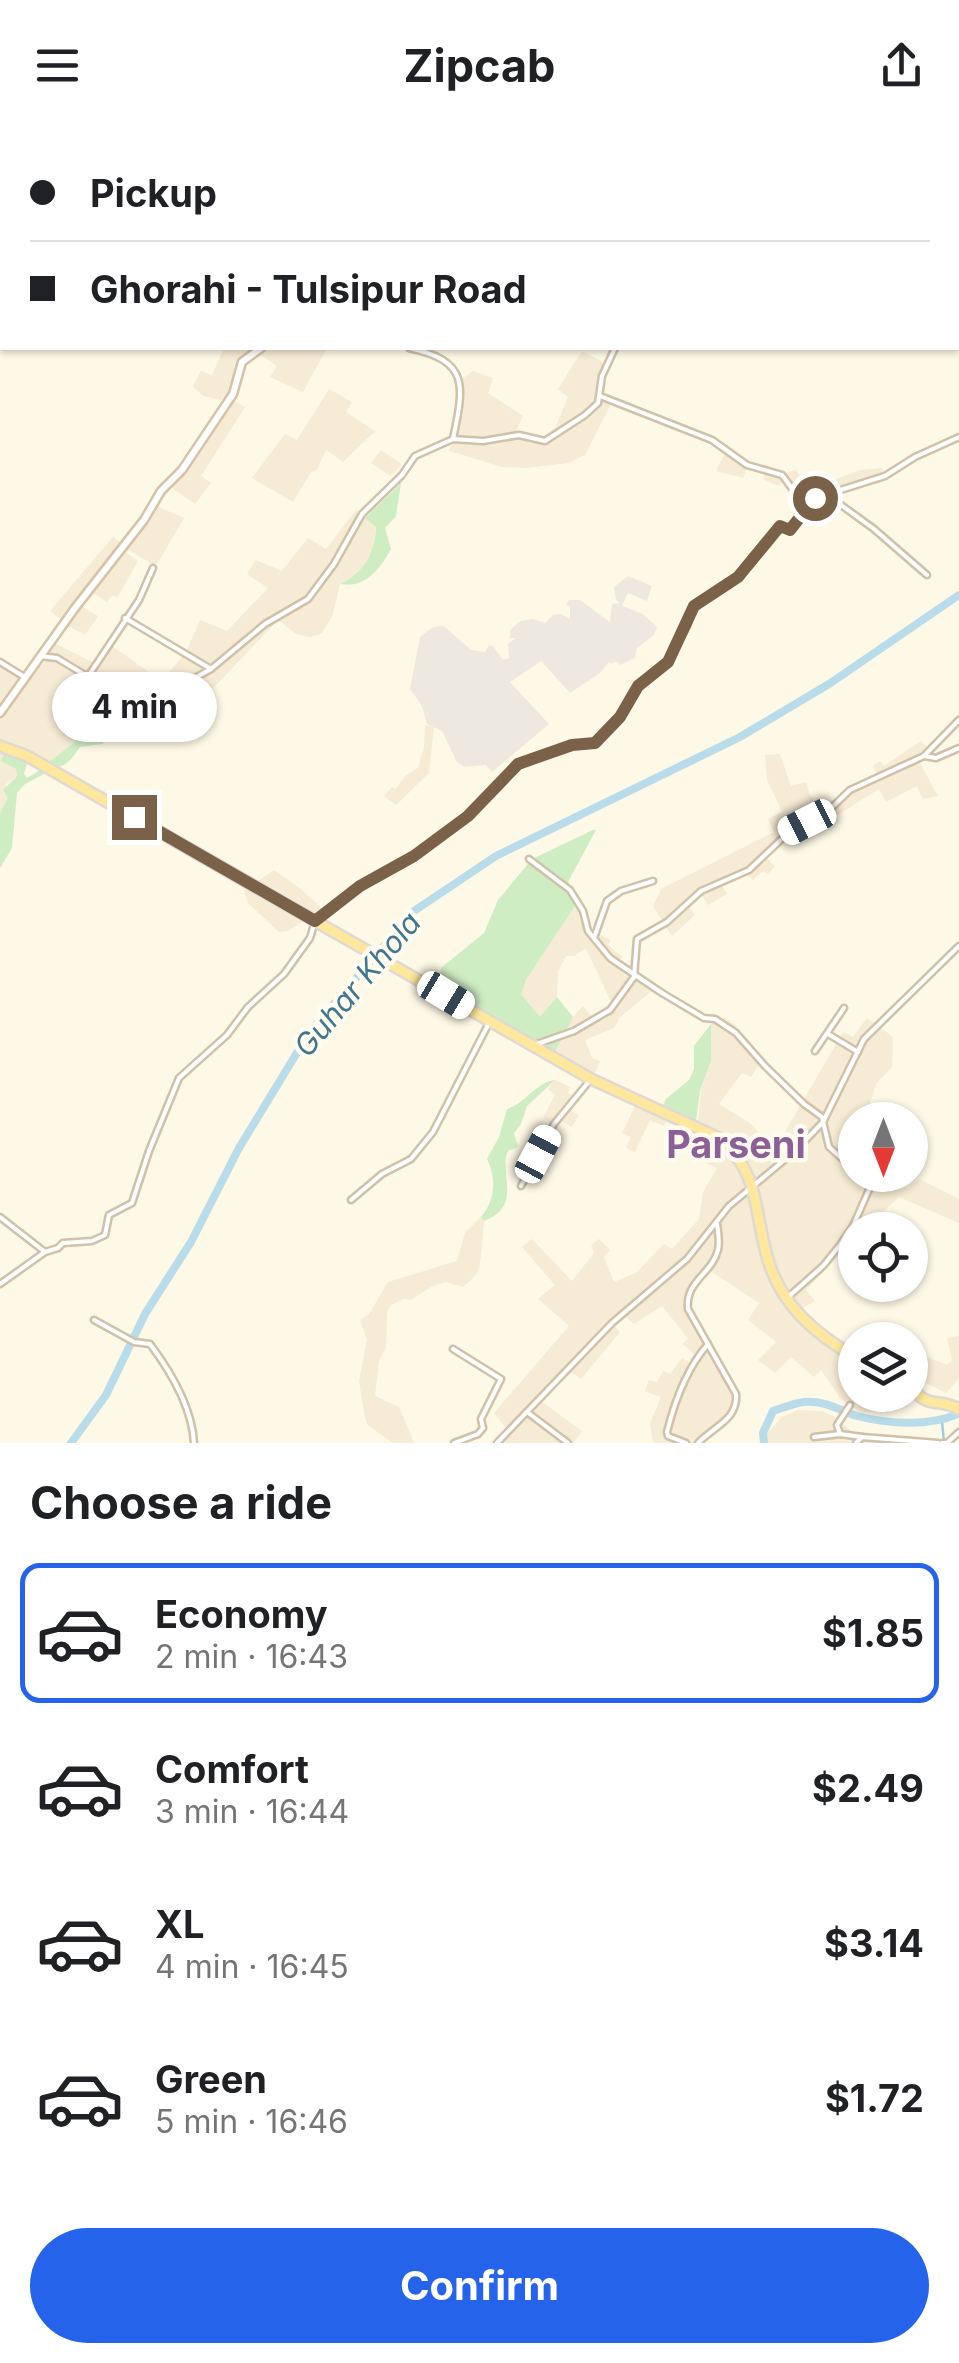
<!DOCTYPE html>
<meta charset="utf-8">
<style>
body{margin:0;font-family:Inter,sans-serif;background:#f6f6f6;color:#202124;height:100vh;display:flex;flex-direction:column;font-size:38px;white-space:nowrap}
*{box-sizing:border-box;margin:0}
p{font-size:32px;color:#757577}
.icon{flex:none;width:55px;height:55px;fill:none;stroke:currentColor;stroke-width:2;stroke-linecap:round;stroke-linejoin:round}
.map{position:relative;height:1313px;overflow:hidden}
.details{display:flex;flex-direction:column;background:#fff;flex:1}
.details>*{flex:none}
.banner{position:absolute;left:0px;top:0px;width:960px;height:220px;box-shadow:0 2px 8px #0004;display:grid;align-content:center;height:220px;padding:0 30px;background:#fff}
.needle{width:65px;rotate:180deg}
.tools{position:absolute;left:838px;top:972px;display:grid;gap:20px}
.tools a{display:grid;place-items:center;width:90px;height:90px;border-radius:50%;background:#fff;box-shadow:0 2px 8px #0004;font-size:50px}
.end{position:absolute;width:45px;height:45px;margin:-22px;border:12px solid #7a6148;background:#fff;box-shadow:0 0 0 5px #fff}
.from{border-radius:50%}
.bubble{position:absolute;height:70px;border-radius:35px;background:#fff;box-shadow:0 2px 8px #0004;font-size:32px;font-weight:700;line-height:70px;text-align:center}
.car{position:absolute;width:30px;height:60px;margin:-30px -15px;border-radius:12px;box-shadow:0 0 8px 2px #0007;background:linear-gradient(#fff 24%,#345 0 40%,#fff 0 76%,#345 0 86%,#fff 0)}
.banner b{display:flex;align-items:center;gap:35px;height:95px;font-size:38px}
.banner b+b{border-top:2px solid #e0e0e0}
.banner i{width:25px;height:25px;background:#202124}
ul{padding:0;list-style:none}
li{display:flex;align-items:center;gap:30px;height:140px;margin:0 20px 15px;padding:0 10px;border:5px solid transparent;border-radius:20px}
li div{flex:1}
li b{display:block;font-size:38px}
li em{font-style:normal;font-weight:700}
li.current{border-color:#2563eb}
li>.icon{width:90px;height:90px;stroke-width:1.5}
h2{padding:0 30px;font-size:45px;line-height:120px}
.button{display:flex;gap:20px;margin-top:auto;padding:20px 30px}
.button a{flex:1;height:115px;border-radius:60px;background:#2563eb;color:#fff;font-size:40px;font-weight:700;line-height:115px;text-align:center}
header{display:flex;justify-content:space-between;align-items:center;height:130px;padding:0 30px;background:#fff;font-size:45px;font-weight:700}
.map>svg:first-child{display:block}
.residential{fill:#f6ebd4}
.industrial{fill:#eee9e0}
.green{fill:#ceedc3}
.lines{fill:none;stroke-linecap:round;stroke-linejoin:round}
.stream{stroke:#9ecadd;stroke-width:2.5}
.river{stroke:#b9dcea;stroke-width:8}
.street-casing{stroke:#d1c1ab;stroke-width:9}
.secondary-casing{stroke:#d5c2a8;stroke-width:11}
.primary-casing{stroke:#dfd9d3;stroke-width:14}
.street{stroke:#fff;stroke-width:4}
.secondary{stroke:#fff;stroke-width:6}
.primary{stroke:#ffe89d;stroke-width:9}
.route{stroke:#7a6148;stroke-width:12}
.labels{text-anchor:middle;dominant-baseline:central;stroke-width:9;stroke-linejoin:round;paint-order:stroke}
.water-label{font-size:30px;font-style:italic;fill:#407790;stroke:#fffbef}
.district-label{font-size:38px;font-weight:bold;fill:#8c6097;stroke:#fffbef}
</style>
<header><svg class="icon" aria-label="menu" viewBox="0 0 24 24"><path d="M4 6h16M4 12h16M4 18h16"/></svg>Zipcab<svg class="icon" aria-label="share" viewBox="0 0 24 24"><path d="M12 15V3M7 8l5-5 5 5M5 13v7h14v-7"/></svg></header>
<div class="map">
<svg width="959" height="1313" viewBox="0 0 959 1313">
<rect width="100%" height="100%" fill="#fef8e6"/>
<!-- residential -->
<g class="residential">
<path d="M224,218L250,219L225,271L203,266L193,256L201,241L212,245Z"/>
<path d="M263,218H327L303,262L270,247L277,236L258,223Z"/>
<path d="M582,221L603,232L598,267L611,274L585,325L569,333L525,338L502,337L449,321L456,306L462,249L473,241L493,248L488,263L523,286L516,301L543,306L555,298L568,267L558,259Z"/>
<path d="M329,259L352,272L346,282L375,301L343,332L326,320L317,340L311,342L293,372L252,348L285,304L297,310Z"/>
<path d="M232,270L245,277L201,346L211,353L195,374L169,356Z"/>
<path d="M381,320L402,334L390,346L371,333Z"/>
<path d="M725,323L747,337L743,348L716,341Z"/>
<path d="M769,337L784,344L796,339L799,345L819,341L825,353L861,340L882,338L887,349L817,370L807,376L796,370L784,350L778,356L763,349Z"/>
<path d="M154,375L184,388L156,436L123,417Z"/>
<path d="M356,380L376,397L373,419L360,442L340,454L332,487L321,504L310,507L296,504L278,490L203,569L166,585H132L121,591L113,583L46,634L0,614V586L46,530H57L88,548L109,514L162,551L186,522L200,490L227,501L268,458L247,444L256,430L282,441L308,408L326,419Z"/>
<path d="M113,407L121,413L63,491L50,481Z"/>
<path d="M122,420L138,431L117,468L112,465L107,472L91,462Z"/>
<path d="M81,476L98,486L85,505L66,495Z"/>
<path d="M52,512L94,533L89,543L44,523Z"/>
<path d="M0,534L24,549L0,577Z"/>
<path d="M425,595L434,597L429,643L396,675L384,666L392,657L396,659L405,646L418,638L424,618Z"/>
<path d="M921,611L929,619L923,625L878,645L873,636L880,631L884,636Z"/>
<path d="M0,620L16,639L17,646L6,654L8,668L0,683Z"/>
<path d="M780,624L791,656L806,652L810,665L823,681L788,700L763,724L775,736L768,744L763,741L753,750L746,744L721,754L727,764L708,775L701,764L697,766L688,776L695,785L672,806L653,776L661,759L774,702L768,689L782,682L767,650L765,625Z"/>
<path d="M919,631L938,666L923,669L917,656L886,672L879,659L834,687L830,681L850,662Z"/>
<path d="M274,740L297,756L323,779L313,787L255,753Z"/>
<path d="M250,757L304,790L288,801L279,802L248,773L244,761Z"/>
<path d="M579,770L589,800L611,810L608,815L622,827L616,834L654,859L619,888L614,898L585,910L592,928L600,931L593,947L554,924L573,887L583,876L593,888L612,874L586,818L574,826H566L558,841L557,867L540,888L520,864L526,850Z"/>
<path d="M724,887L737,896L735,901L762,931L751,947L742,943L719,974L750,993L775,1019L843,902L853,907L867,888L893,907L892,937L876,954L870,973L871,986L855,990V1045H882L906,1058L919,1049L959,1069V1093L899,1067L863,1100H855V1109L806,1160L815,1171L801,1179L774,1135L751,1039L737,1019L698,992L701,961L711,931V894Z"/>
<path d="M555,950L570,957L568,963L578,970L568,979L579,985L572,997L559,990L555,995L543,988L555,965L548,959Z"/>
<path d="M636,974L668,988L664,996L650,990L635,1022L626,1018L631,1007L622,1003Z"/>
<path d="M700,1001L719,1009L746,1040L760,1109L801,1191L855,1229V1265H910V1259L920,1266L862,1284L841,1269L821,1240L814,1247L791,1227L775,1243L758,1230L776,1212L748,1190L759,1173L709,1140L689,1164L688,1179L736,1263L738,1276L733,1285L718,1299L699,1313H655L652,1309L650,1293L661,1267L645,1261L649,1250L657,1252L663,1241L670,1244L682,1228L689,1232L694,1224L683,1214L688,1208L662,1176L634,1194L624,1185L613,1195L620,1202L581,1249L569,1241L541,1271L582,1301L573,1313H492L506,1298L494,1283L569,1196L538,1169L555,1155L522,1117L532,1109L572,1151L594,1123L591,1115L599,1109L610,1120L604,1127L614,1152L636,1143L664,1114L672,1119L699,1089L703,1062L717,1038L689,1025Z"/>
<path d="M481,1087L484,1091L481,1126L479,1139L472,1149L463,1157L445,1152L431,1157L411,1170L404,1169L391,1175L387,1182L386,1217L379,1231L375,1266L399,1277L414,1313H393L368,1295L365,1288L359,1251L367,1210L360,1190L369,1184L388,1152L457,1131L465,1103Z"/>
<path d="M959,1206V1248L946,1263L910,1245V1220L947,1235L952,1230L947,1208Z"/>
<path d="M798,1280L823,1281L837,1288L854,1304L896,1313H768L767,1304L782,1287Z"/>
</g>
<!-- industrial -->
<path class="industrial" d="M628,446L652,456L647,471L628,463L622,476L643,484L657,497L654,505L637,518L635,528L620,535L616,531L612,534L609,532L600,543L570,563L541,531L510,552L549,594L492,642L486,635L465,637L457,632L442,601L427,594L422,576L410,559L420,507L433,497L444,496L471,520L485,522L489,515L493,516L503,530L509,528L508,514L516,508H510V500L520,491L533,489L545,493L553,485L561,484L570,489V477L566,474L569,470H580L610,492L612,474L620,473L616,470L614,457Z"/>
<!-- green -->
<g class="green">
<path d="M401,353L396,386L385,398L391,419C380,439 365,459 340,454C364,443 375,423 376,397L365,388Z"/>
<path d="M113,583L121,591L102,614L80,617C71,629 64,643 46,634Z"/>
<path d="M5,622L28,630L24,644L27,648L42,639L46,643L25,654L17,663L12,718L0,738V683L8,668L3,660L17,646L16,639L1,631Z"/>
<path d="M593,700H596L568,752L579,770L526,850L521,864L540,887L557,867L573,887L554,924L449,863L440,846L441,838L484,803L498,770L532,729Z"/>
<path d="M711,894V931L700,961L696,992L662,978L666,969L689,950L694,939V916Z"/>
<path d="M555,950L527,976L521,994L514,1003L518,1017L508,1021C498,1042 524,1076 484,1091L481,1087C495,1070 497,1049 487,1029L499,1007L507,979C526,973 535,953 555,950Z"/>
</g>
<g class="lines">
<!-- stream -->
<path class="stream" d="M942,1292L944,1312"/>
<!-- river -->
<g class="river">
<path d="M71,1313L106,1265L145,1184L191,1112L239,1018L309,903L414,781L496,726L740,607L829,554L959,465"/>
<path d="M764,1313L763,1303L773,1281C783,1278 794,1273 804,1272C825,1270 839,1280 857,1286C888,1294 931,1297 959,1283"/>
</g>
<!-- street casing -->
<g class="street-casing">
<g id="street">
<path d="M44,0L49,2"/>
<path d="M958,74L959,75"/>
<path d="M409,218C470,231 464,256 453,309"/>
<path d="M600,266L712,310L747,335L782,345L799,368H815"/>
<path d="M826,364L874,399L927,445"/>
<path d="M125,488L211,539"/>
<path d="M40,526L57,528L113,562L125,565L163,566L211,539L265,494L308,469L334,434L362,384L402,345L415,326L453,309L483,311L519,305L545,311L585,285L598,273L602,246L615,218"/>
<path d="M0,532L26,548"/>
<path d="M89,545L139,470L153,438"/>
<path d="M924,626L936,628L959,618"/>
<path d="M529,729L570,760L583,781L588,801L610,828L662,863L704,888L715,889L736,903L765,936L804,974L822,987L829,1017L855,1040"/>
<path d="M594,808L607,771L621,761L653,751"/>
<path d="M828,904L858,922"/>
<path d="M537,914L574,901L610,880L634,847L637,809L667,792L701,761L749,740L789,702L825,684L850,660L924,626L959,590"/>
<path d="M815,921L844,878"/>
<path d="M521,1056L554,994L591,949"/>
<path d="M351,1070L382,1044L411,1029L433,1002L490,891"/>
<path d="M0,1087L45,1122L58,1118L63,1113L92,1111L105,1105L109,1085L132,1073L149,1021L179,948L227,905L248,877L284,844L310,808L315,791L321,785L360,756L414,726L468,686L518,634L571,615L595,613L619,587L639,556L668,532L687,496L694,476L738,447L780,397L789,400L815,368L885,346L915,327L959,307"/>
<path d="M0,1154L45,1122"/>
<path d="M787,1168L823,1136L840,1115L853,1096L875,1046L868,1045"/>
<path d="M94,1190L134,1212L150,1214C171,1242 192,1278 194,1313"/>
<path d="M453,1219L501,1249L481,1289L483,1298L478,1304L454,1313"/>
<path d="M527,1282L568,1313"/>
<path d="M840,1304L837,1295L850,1275"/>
<path d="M814,1307L840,1304L862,1307"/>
<path d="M497,1313L612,1193L687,1129L729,1076L794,1022L823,992L864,909L959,816"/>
<path d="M686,1313L668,1306L667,1302C675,1270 687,1238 708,1214"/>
<path d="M698,1313C714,1296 738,1290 736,1264L688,1179C685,1151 712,1144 718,1120C720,1112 718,1101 717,1094"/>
<path d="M856,1313L862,1307L938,1313"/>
<path d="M942,1313H947L959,1302"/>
</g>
</g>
<!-- secondary casing -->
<g class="secondary-casing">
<g id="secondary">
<path d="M498,2V0"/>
<path d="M0,583L75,478L144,390L161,361L182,340L233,264L242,232L261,218"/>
</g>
</g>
<!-- primary casing -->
<g class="primary-casing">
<g id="primary">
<path d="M0,616L27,626L591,949L719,1008C762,1044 753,1084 769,1133C783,1177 817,1205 855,1227"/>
<path d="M910,1254C928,1282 936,1266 959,1279"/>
</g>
</g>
<!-- street -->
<use href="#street" class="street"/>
<!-- secondary -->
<use href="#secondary" class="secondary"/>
<!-- primary -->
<use href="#primary" class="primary"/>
</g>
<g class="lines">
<!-- route -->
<path class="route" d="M134,687L315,791L360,756L414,726L468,686L518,634L572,615L595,613L620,587L638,556L668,532L694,476L738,447L780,396L790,400L815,368"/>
</g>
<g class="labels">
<!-- water labels -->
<g class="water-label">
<text transform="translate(357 854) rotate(-50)">Guhar Khola</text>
</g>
<!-- district labels -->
<g class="district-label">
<text x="736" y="1014">Parseni</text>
</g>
</g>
</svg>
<div class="tools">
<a><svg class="needle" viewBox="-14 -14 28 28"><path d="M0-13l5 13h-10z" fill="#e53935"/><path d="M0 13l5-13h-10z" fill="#757577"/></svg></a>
<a><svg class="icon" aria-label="locate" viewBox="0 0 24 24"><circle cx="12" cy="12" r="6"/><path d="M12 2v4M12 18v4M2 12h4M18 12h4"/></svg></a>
<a><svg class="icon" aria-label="layers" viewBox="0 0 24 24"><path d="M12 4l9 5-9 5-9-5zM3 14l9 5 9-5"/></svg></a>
</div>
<i class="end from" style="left:815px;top:368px"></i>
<i class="end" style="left:134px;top:687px"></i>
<div class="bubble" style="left:52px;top:542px;width:165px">4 min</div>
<i class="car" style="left:807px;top:692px;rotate:243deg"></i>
<i class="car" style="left:446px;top:865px;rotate:121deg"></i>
<i class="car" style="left:538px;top:1024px;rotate:28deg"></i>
<div class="banner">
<b><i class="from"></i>Pickup</b>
<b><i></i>Ghorahi - Tulsipur Road</b>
</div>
</div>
<section class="details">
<h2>Choose a ride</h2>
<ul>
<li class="current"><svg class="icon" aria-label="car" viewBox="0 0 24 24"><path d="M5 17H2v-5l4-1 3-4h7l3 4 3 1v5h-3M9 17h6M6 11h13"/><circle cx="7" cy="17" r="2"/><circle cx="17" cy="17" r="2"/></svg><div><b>Economy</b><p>2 min · 16:43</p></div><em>$1.85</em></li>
<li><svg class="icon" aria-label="car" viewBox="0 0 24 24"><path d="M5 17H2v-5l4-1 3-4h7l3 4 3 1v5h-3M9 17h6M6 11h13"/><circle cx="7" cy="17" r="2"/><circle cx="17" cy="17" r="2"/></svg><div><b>Comfort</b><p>3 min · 16:44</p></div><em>$2.49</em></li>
<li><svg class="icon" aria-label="car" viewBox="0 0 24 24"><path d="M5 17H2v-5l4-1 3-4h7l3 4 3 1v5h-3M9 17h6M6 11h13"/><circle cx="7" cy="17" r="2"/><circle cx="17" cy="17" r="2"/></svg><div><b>XL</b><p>4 min · 16:45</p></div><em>$3.14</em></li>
<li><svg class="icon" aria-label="car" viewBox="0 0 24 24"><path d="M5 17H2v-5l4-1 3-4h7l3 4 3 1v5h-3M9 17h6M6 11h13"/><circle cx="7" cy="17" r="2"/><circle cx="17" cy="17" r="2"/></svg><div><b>Green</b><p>5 min · 16:46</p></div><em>$1.72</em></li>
</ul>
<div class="button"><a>Confirm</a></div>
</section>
